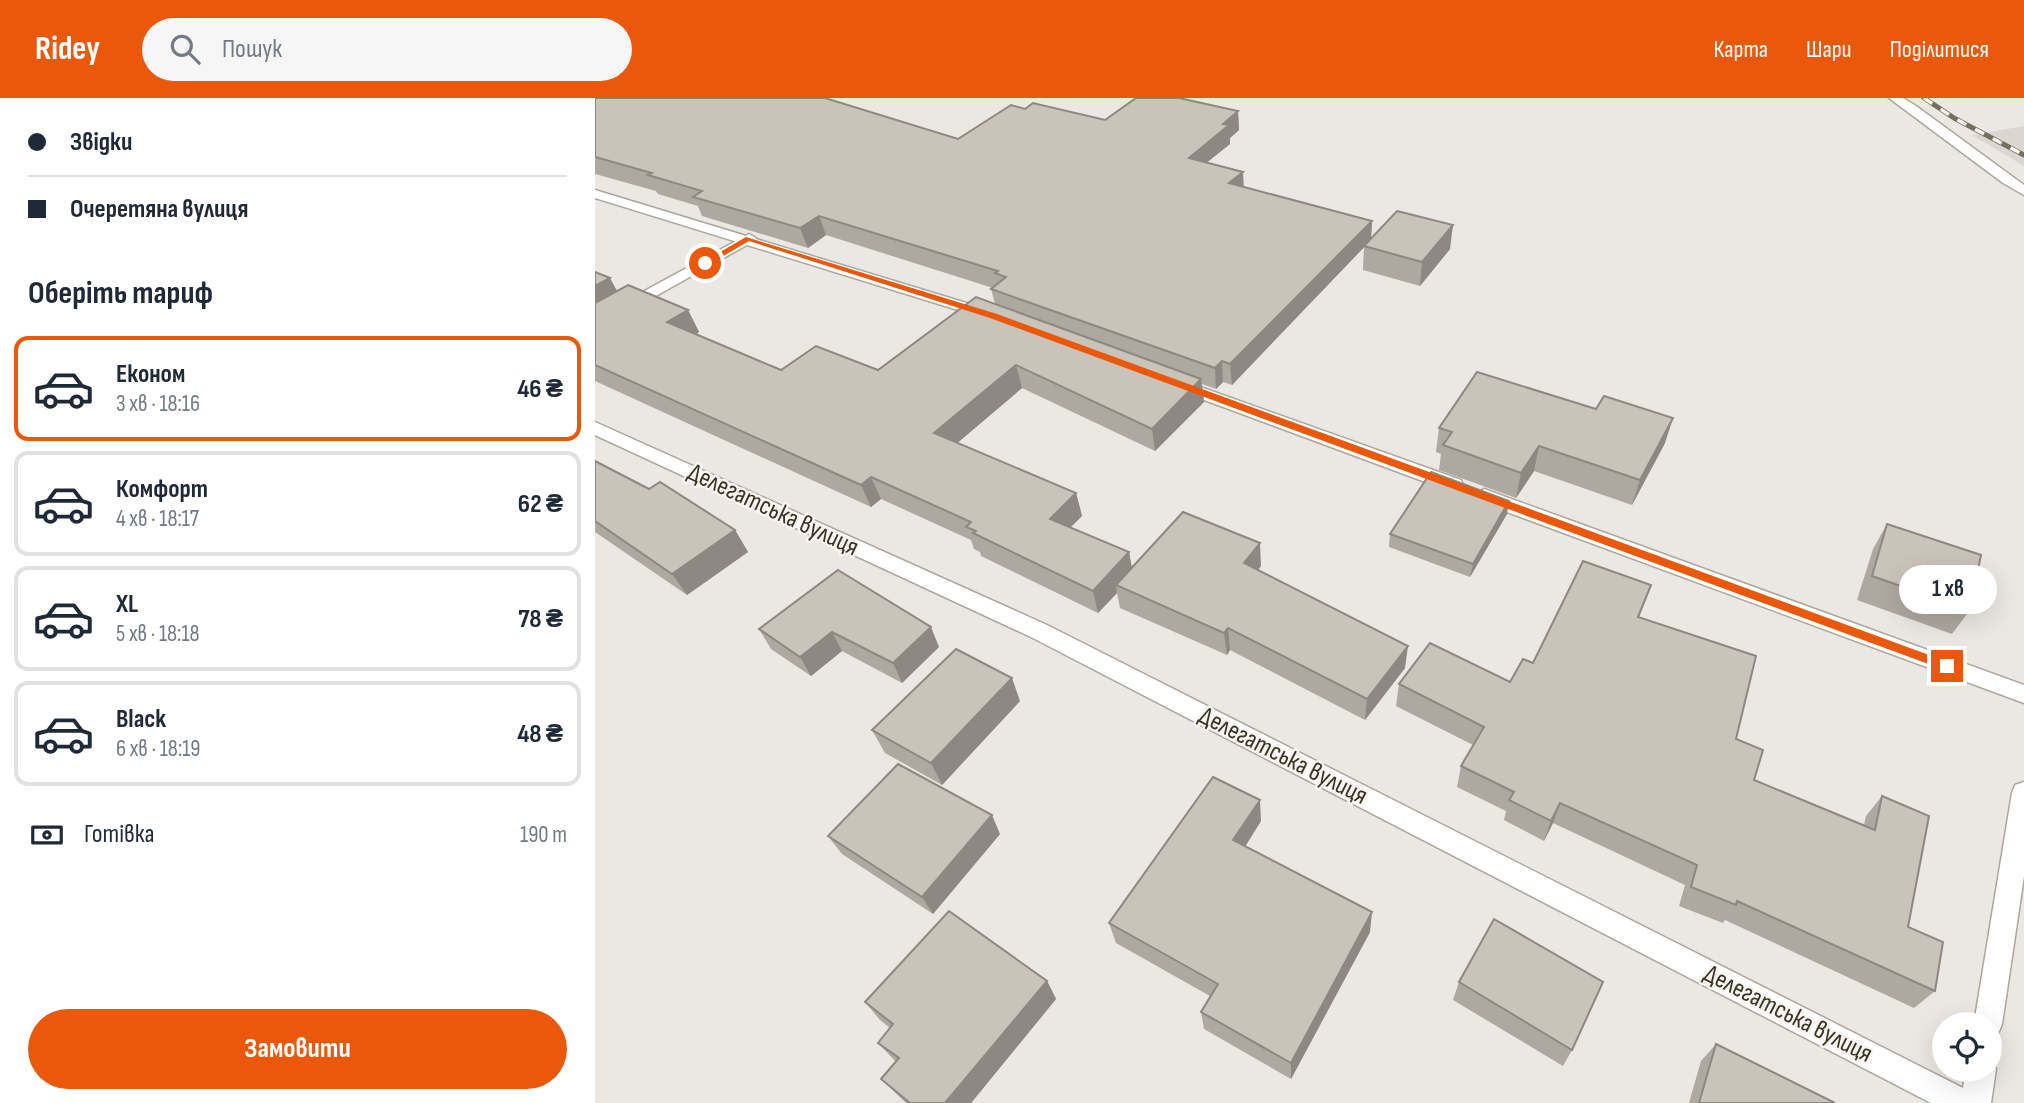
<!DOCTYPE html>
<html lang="uk">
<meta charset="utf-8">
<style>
body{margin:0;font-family:"Sofia Sans Condensed",sans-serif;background:#f6f6f7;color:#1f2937;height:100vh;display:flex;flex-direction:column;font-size:26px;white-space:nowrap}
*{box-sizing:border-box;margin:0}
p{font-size:23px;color:#747a83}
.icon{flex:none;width:38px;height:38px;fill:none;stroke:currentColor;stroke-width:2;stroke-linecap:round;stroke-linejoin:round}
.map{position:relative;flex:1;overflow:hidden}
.side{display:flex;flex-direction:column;background:#fff;width:595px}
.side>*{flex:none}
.hud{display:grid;align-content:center;height:154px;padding:0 28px;background:#fff}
.buttons{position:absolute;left:1337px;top:914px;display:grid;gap:14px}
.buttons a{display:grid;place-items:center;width:70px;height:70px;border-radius:50%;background:#fff;box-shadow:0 7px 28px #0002;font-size:35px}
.end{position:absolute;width:32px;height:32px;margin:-16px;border:9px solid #ea580c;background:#fff;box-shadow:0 0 0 4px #fff}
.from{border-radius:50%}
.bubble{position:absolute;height:49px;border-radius:24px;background:#fff;box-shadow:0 7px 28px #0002;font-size:23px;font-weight:700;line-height:49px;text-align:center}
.hud b{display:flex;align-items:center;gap:24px;height:66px;font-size:26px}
.hud b+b{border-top:2px solid #e0e1e3}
.hud i{width:18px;height:18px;background:#1f2937}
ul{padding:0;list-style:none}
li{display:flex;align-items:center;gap:21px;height:105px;margin:0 14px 10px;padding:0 14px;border:4px solid #e0e1e3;border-radius:14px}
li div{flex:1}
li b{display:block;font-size:26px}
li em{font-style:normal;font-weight:700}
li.current{border-color:#ea580c}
li>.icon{width:63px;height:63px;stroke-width:1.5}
h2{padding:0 28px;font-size:32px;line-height:84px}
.pay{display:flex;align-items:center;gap:18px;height:77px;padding:0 28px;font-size:26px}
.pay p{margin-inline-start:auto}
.cta{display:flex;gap:14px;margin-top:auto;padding:14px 28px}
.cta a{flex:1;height:80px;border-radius:42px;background:#ea580c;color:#fff;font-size:28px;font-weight:700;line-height:80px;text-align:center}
header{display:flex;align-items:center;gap:42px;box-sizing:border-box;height:98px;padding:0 35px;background:#ea580c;color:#fff}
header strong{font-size:33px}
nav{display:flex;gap:38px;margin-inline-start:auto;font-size:24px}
.search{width:490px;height:63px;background:#f6f6f7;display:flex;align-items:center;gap:18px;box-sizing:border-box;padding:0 24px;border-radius:38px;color:#747a83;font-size:26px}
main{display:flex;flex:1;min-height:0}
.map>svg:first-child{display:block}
.built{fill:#dbd6d0}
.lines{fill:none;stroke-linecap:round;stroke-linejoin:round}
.lane-casing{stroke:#aca79d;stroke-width:3}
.street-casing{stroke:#aca79d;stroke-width:3}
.lane{fill:#fff;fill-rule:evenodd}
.street{fill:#fff;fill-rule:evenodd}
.rail-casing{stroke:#776f5d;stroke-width:5}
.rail{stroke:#f8f5f2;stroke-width:3.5;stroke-dasharray:10;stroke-linecap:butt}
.wall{fill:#ada8a0}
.shaded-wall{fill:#8d8882}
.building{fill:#c9c3ba;stroke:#8d8882;stroke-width:2}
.route{fill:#ea580c}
.labels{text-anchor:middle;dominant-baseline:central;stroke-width:5;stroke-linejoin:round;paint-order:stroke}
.street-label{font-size:26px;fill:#3c3423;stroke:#f8f5f2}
</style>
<header>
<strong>Ridey</strong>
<div class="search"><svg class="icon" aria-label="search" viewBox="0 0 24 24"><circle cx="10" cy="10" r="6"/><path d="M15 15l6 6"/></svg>Пошук</div>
<nav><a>Карта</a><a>Шари</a><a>Поділитися</a></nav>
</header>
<main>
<section class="side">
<div class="hud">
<b><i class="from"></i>Звідки</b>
<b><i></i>Очеретяна вулиця</b>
</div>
<h2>Оберіть тариф</h2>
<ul>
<li class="current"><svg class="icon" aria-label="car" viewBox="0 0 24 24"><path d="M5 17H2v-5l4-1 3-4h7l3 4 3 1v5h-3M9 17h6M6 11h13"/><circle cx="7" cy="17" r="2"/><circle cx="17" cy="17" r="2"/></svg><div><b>Економ</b><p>3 хв · 18:16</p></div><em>46 ₴</em></li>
<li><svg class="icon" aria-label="car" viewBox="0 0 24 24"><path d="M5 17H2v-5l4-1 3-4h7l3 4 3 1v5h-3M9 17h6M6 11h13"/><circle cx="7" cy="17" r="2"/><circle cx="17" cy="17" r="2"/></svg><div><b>Комфорт</b><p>4 хв · 18:17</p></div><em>62 ₴</em></li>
<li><svg class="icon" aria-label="car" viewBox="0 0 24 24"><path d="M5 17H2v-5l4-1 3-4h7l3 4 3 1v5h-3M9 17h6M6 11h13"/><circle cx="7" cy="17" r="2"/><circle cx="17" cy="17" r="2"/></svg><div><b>XL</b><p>5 хв · 18:18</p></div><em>78 ₴</em></li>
<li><svg class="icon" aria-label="car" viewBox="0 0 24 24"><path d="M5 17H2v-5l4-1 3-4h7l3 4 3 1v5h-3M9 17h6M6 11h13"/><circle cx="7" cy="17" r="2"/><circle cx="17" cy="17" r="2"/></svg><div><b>Black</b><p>6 хв · 18:19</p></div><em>48 ₴</em></li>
</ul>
<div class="pay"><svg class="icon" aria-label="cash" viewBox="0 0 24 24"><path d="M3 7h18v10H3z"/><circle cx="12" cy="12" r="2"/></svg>Готівка<p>190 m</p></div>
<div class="cta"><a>Замовити</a></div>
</section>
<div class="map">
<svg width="1429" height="1005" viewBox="0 0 1429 1005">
<rect width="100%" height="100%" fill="#ebe7e2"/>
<!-- built -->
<path class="built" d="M1429,28V68L1377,37Z"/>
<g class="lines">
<!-- lane casing -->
<g class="lane-casing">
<g id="lane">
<path d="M1294,0H1308L1321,8L1429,87V97L1408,85Z"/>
<path d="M154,136L161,140L159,143L0,232V220Z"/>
</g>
</g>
<!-- street casing -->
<g class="street-casing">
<g id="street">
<path d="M0,92L401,214L403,217L401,220H389L0,100Z"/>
<path d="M583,281L866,382L868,387L866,392H852L577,290L574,286L577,282Z"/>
<path d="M0,324L452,527L1368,990L1371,971H1395L1396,961L1401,971L1396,1005H1336L436,539L0,337Z"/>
<path d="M889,391L1429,587V605L882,403L879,398Z"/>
<path d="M1429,684V778L1407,926L1403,936L1395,939V926H1379L1417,695L1420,687Z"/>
</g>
</g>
<!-- lane -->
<use href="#lane" class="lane"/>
<!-- street -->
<use href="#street" class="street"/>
<!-- rail casing -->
<g class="rail-casing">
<path id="rail" d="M1329,0L1359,20L1429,57"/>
</g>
<!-- rail -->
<use href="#rail" class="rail"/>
</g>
<!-- wall -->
<g class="wall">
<path d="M0,0L363,41L430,11L510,22L643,13L644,32L635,40V46L612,64L648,89L777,123L776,141L855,151L825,188L768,172L769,149L637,287L628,284L621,291L607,286L609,304L560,353L427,290L362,345L481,395L487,418L475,429L534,454L537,470L666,468L663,472L810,570L770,622L635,552L632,557L525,510L522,495L503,515L386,458L385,454L379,451L376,442L286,401L276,409L0,283V174L22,193L93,212L104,234L101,236L186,272H283L400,206L396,191L398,190L231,137L213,150L107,118L103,108L63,96L61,93L0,76Z"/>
<path d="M844,330L1070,345L1037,407L939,373L921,400L844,372L846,356L841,354Z"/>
<path d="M0,363L54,391L140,432L153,454L92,497L0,434Z"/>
<path d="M912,416L875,479L794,449L795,436Z"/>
<path d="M1292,426L1375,512L1357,536L1262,502L1278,451Z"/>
<path d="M243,472L344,549L307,585L247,553L216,578L176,551L164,531Z"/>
<path d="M1056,487L1044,519L1141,641L1159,682L1269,727L1271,718L1287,698L1313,829L1340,893L1319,910L1130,822L1128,825L1084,808L1090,787L958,725L949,743L909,722L911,713L862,689L866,668L878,647L801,608L804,586L915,584L938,565Z"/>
<path d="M425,603L347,687L290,655L277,632Z"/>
<path d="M666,723L650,749L775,834L696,981L609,931L606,914L615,898L521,845L514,825Z"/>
<path d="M405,736L338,816L247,756L233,738Z"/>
<path d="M452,883L461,901L376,1005H311L286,981L301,964L283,945L295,930L285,922L270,904Z"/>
<path d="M864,884L977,952L968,968L858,902Z"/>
<path d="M1121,946L1240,1005H1094L1106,963Z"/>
</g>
<!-- shaded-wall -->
<g class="shaded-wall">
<path d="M643,13L644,32L635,40V46L595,78L594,60L628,26Z"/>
<path d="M648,74L649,93L634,85Z"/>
<path d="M224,118L231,137L213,150L205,130Z"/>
<path d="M777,123L776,142L637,287L635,266Z"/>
<path d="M858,127L855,151L825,188L827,164Z"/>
<path d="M15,180L27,202L0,217V188Z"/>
<path d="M93,212L104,234L84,247L72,224Z"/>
<path d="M627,263L628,284L621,291L620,270Z"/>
<path d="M421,267L427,290L347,358L339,335Z"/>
<path d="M606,281L609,304L560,353L557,331Z"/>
<path d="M1078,320L1070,345L1037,407L1045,382Z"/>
<path d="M944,348L939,373L921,400L926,375Z"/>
<path d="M276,379L286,401L276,409L266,387Z"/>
<path d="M481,395L487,418L461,444L455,421Z"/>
<path d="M914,403L912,416L875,479L878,466Z"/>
<path d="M140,432L153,454L92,497L77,476Z"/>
<path d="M665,445L666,468L651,487L649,465Z"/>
<path d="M534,454L538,477L521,487L522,495L503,515L498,493Z"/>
<path d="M336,529L344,549L307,585L298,565Z"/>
<path d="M633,530L635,552L632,557L629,535Z"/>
<path d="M237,534L247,553L216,578L205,559Z"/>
<path d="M813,548L810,570L770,622L772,601Z"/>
<path d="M417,580L425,603L347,687L336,665Z"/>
<path d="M665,702L666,723L640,764L638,742Z"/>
<path d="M965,705L958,725L949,743L956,723Z"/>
<path d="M397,717L405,736L338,816L327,799Z"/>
<path d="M777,814L775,834L696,981V965Z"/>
<path d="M452,883L461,901L376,1005H350Z"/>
</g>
<!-- building -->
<g class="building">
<path d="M0,0H230L363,41L416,7L430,11L438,5L510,22L541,0H584L643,13L628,26L634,27L594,60L648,74L634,85L777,123L635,266L627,263L620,270L396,191L411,179L400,175L403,173L224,118L205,130L98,99L107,93L53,77L57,75L0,59Z"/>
<path d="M802,113L858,127L827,164L769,148Z"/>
<path d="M0,174L15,180L0,188Z"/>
<path d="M33,187L93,212L72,224L186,272L221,248L283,272L381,199L606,281L557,331L421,267L339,335L481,395L455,421L534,454L498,493L378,435L381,433L371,429L376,424L276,379L266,387L0,267V205Z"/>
<path d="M882,274L1001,311L1009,298L1078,320L1045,382L944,348L926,375L848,347L857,334L844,330Z"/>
<path d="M0,363L54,391L65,384L140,432L77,476L0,423Z"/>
<path d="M836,374L914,403L878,466L795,436Z"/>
<path d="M588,414L665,445L649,465L813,548L772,601L633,530L629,535L521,487Z"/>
<path d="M1292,426L1386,457L1375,512L1277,478Z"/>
<path d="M988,463L1056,487L1043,519L1161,558L1141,641L1168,652L1159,682L1280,732L1287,698L1334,718L1313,829L1348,844L1340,893L1142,803L1141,807L1096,789L1102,767L965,705L956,723L914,702L919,694L866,668L889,629L804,586L835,545L915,584L928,561L938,565Z"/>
<path d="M243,472L336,529L298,565L237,534L205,559L164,531Z"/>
<path d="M361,551L417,580L336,665L277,632Z"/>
<path d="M303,666L397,717L327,799L233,738Z"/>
<path d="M618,679L665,702L638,742L777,814L696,965L606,914L623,886L514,825Z"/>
<path d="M354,813L452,883L350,1005H315L286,981L304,960L283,945L298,926L270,904Z"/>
<path d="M899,821L1008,884L977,952L864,884Z"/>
<path d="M1121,946L1240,1005H1104Z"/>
</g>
<!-- route -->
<path class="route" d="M151,139L402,216L1356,565L1358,568L1356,571H1347L395,220L154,143L113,167L106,165Z"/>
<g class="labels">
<!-- street labels -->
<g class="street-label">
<text transform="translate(178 412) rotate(25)">Делегатська вулиця</text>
<text transform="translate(688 658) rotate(27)">Делегатська вулиця</text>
<text transform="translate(1193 916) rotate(27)">Делегатська вулиця</text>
</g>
</g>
</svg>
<div class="buttons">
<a><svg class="icon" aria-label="locate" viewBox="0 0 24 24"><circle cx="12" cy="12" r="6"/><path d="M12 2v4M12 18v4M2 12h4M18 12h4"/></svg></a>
</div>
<i class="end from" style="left:110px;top:165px"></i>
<i class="end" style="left:1352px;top:568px"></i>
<div class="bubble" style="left:1304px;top:467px;width:98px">1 хв</div>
</div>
</main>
